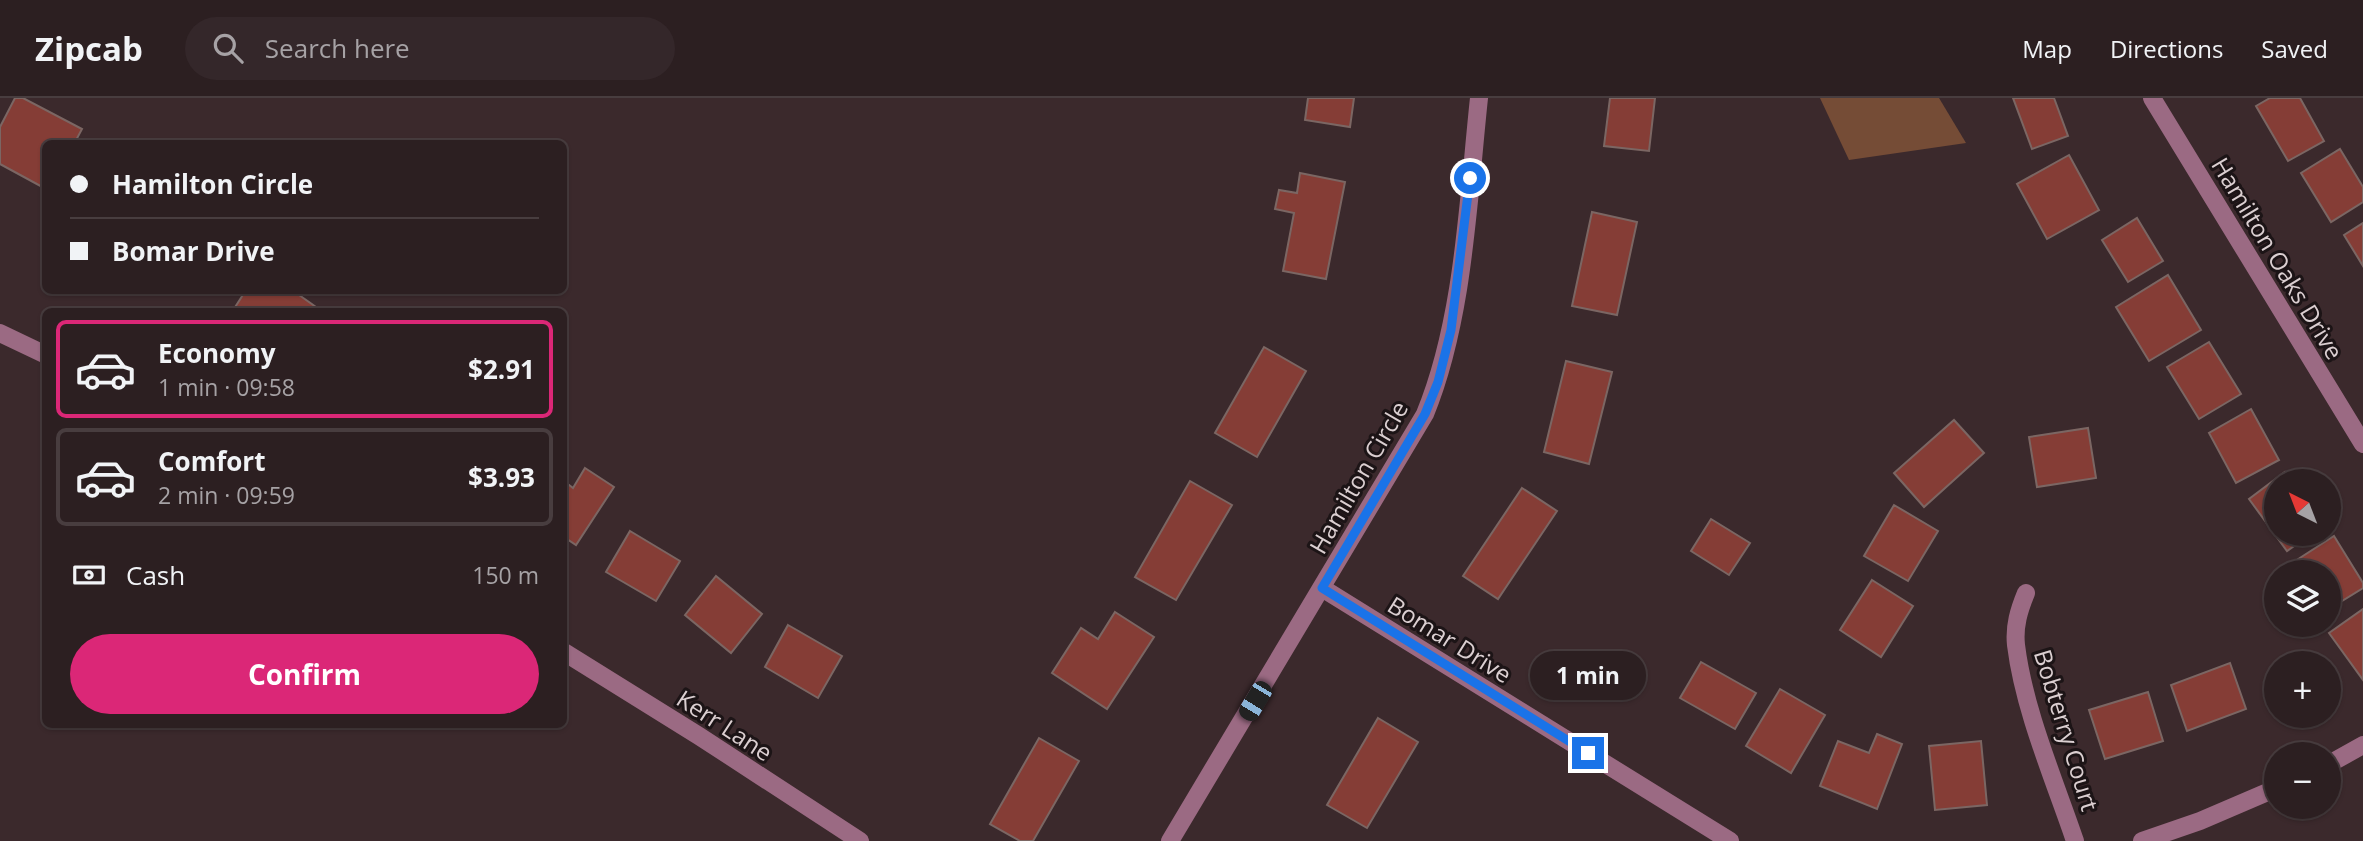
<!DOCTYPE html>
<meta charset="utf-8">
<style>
body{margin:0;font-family:"Open Sans",sans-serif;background:#34272a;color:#f1f3f6;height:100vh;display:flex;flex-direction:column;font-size:26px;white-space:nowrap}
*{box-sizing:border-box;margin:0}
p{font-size:23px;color:#a6a2a5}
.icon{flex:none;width:38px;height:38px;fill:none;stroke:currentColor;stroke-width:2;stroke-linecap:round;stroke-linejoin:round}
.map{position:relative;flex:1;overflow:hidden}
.sheet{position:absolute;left:42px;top:210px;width:525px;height:420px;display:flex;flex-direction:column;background:#2c1f21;border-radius:10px;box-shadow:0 2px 5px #0004,0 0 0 2px #483d3f}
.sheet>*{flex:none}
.top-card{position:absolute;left:42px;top:42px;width:525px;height:154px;border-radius:10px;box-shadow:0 2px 5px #0004,0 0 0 2px #483d3f;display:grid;align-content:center;height:154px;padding:0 28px;background:#2c1f21}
.needle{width:46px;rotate:318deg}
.tools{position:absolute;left:2264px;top:371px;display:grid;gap:14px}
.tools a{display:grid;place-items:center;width:77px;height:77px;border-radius:50%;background:#2c1f21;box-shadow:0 2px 5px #0004,0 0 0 2px #483d3f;font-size:35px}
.end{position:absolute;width:32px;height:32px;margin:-16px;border:9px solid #1a73e8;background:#fff;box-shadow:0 0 0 4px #fff}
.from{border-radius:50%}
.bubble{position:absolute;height:49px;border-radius:24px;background:#2c1f21;box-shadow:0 2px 5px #0004,0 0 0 2px #483d3f;font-size:23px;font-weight:700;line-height:49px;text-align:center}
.car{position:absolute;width:21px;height:42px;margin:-21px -10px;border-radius:9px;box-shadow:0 0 5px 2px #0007;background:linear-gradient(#222 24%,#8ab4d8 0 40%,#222 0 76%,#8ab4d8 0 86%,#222 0)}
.top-card b{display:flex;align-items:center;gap:24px;height:66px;font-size:26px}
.top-card b+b{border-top:2px solid #483d3f}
.top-card i{width:18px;height:18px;background:#f1f3f6}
ul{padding:12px 0 0;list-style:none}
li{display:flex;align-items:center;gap:21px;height:98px;margin:0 14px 10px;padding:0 14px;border:4px solid #483d3f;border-radius:10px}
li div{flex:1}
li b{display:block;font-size:26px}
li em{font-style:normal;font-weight:700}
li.current{border-color:#db2777}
li>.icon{width:63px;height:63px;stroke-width:1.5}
.pay{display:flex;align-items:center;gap:18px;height:77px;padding:0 28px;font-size:26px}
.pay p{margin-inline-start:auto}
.cta{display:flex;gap:14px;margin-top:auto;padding:14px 28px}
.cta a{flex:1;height:80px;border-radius:42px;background:#db2777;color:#fff;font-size:28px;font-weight:700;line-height:80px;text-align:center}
header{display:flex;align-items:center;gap:42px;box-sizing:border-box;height:98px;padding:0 35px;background:#2c1f21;border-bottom:2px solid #483d3f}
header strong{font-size:33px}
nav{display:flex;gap:38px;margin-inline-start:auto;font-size:24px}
.search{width:490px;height:63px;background:#34272a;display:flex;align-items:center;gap:18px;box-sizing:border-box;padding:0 24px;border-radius:38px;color:#a6a2a5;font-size:26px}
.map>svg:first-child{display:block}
.green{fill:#754c36}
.building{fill:#853d36;stroke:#7b6663;stroke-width:2}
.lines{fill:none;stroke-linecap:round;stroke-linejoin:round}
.minor{stroke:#9b6a83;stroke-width:18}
.route{stroke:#1a73e8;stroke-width:9}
.labels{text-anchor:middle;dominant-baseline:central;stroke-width:6;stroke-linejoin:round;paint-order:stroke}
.street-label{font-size:24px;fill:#dbcfd1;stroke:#1c1416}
</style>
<header>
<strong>Zipcab</strong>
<div class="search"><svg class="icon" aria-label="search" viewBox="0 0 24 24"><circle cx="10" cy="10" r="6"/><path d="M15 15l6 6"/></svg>Search here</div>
<nav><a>Map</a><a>Directions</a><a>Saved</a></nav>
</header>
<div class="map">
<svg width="2363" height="743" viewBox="0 0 2363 743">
<rect width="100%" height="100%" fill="#3b292c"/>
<!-- green -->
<path class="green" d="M1820,0H1939L1966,45L1849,62Z"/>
<!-- building -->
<g class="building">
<path d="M15,0H23L82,31L74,46H46V91L0,66V29Z"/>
<path d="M1308,0H1354L1350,29L1305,22Z"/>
<path d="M1610,0H1655L1649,53L1604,48Z"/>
<path d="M2013,0H2054L2068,38L2032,51Z"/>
<path d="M2270,0H2300L2324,43L2288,63L2256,8Z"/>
<path d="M2340,51L2363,89V104L2331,124L2301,75Z"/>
<path d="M2069,57L2099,112L2047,141L2017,86Z"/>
<path d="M1300,75L1345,84L1326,181L1283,173L1294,115L1275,111L1279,92L1297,95Z"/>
<path d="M1592,114L1637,124L1617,217L1572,208Z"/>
<path d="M2137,120L2163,163L2128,184L2102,142Z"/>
<path d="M2363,125V168L2344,137Z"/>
<path d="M2168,177L2201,232L2149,263L2116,209Z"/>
<path d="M246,192H292L323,214H232Z"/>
<path d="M2209,244L2241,296L2199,321L2167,269Z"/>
<path d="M1264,249L1306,273L1257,359L1215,335Z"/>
<path d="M1566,263L1612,274L1589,366L1544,354Z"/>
<path d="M2251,311L2279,362L2236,385L2209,335Z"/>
<path d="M1954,322L1984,355L1924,409L1894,375Z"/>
<path d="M2088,330L2096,380L2037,389L2029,339Z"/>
<path d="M585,370L614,389L576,447L564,439V383L573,390Z"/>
<path d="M2285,374L2292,383H2277V436H2311L2287,453L2249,401Z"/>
<path d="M1190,383L1232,407L1176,502L1135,479Z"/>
<path d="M1522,390L1557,413L1498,501L1463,478Z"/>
<path d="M1894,407L1938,433L1908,483L1864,458Z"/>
<path d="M1711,421L1750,445L1729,477L1691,453Z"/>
<path d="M630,433L680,463L656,503L606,474Z"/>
<path d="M2334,438L2363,485V490L2329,511V474H2293L2289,467Z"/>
<path d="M716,478L762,516L731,555L685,517Z"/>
<path d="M1872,482L1913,508L1881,559L1840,532Z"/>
<path d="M2363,511V582L2329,535Z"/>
<path d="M1115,514L1154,539L1107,611L1052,575L1081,530L1098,541Z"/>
<path d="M788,527L842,558L818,600L765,569Z"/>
<path d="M1701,564L1756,595L1735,631L1680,600Z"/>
<path d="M2230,565L2246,611L2187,633L2171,587Z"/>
<path d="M1780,591L1825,617L1791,675L1746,648Z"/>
<path d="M2148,594L2163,643L2105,661L2089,612Z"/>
<path d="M1378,620L1418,644L1367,730L1327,707Z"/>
<path d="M1877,636L1902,646L1877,711L1820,688L1838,643L1869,655Z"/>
<path d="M1039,640L1079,663L1033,743H1020L990,726Z"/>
<path d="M1981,643L1987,707L1935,712L1929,648Z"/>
</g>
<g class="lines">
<!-- minor -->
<g class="minor">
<path d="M2152,0L2363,346"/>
<path d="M0,235L46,257"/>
<path d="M1322,490L1730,743"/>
<path d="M2026,495C2019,512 2014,528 2016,547C2024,612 2054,681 2075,743"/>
<path d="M564,554L699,638L860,743"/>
<path d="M2329,666L2363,647"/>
<path d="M1170,743L1425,316C1464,221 1468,102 1479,0"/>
<path d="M2142,743L2200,723L2277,690"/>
</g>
</g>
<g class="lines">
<!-- route -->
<path class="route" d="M1470,80L1451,232L1438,284L1425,316L1322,490L1588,655"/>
</g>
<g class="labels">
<!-- street labels -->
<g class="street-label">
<text transform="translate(2278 160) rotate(59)">Hamilton Oaks Drive</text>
<text transform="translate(1358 379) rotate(-60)">Hamilton Circle</text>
<text transform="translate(1450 541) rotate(32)">Bomar Drive</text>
<text transform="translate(725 627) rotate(33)">Kerr Lane</text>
<text transform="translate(2067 632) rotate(73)">Bobterry Court</text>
</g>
</g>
</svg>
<div class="tools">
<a><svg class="needle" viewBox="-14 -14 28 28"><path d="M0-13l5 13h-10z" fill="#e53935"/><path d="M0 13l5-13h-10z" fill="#a6a2a5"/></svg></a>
<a><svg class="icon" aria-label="layers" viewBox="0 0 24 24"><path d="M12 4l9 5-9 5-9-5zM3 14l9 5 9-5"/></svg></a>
<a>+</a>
<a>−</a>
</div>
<i class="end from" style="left:1470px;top:80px"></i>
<i class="end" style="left:1588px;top:655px"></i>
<div class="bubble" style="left:1530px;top:553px;width:116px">1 min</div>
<i class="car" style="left:1255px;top:603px;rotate:211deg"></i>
<div class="top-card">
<b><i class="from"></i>Hamilton Circle</b>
<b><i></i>Bomar Drive</b>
</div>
<section class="sheet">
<ul>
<li class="current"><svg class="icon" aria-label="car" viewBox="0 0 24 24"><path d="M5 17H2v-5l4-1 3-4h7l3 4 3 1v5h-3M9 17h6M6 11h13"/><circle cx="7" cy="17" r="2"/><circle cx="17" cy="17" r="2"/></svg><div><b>Economy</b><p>1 min · 09:58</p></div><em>$2.91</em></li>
<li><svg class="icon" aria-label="car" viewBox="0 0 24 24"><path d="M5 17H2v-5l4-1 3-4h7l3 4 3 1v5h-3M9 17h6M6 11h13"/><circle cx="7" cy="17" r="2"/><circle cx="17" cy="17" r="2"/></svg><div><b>Comfort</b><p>2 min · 09:59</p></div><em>$3.93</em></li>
</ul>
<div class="pay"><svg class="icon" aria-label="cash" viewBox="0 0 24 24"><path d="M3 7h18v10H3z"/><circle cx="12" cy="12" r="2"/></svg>Cash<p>150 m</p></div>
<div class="cta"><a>Confirm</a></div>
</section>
</div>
